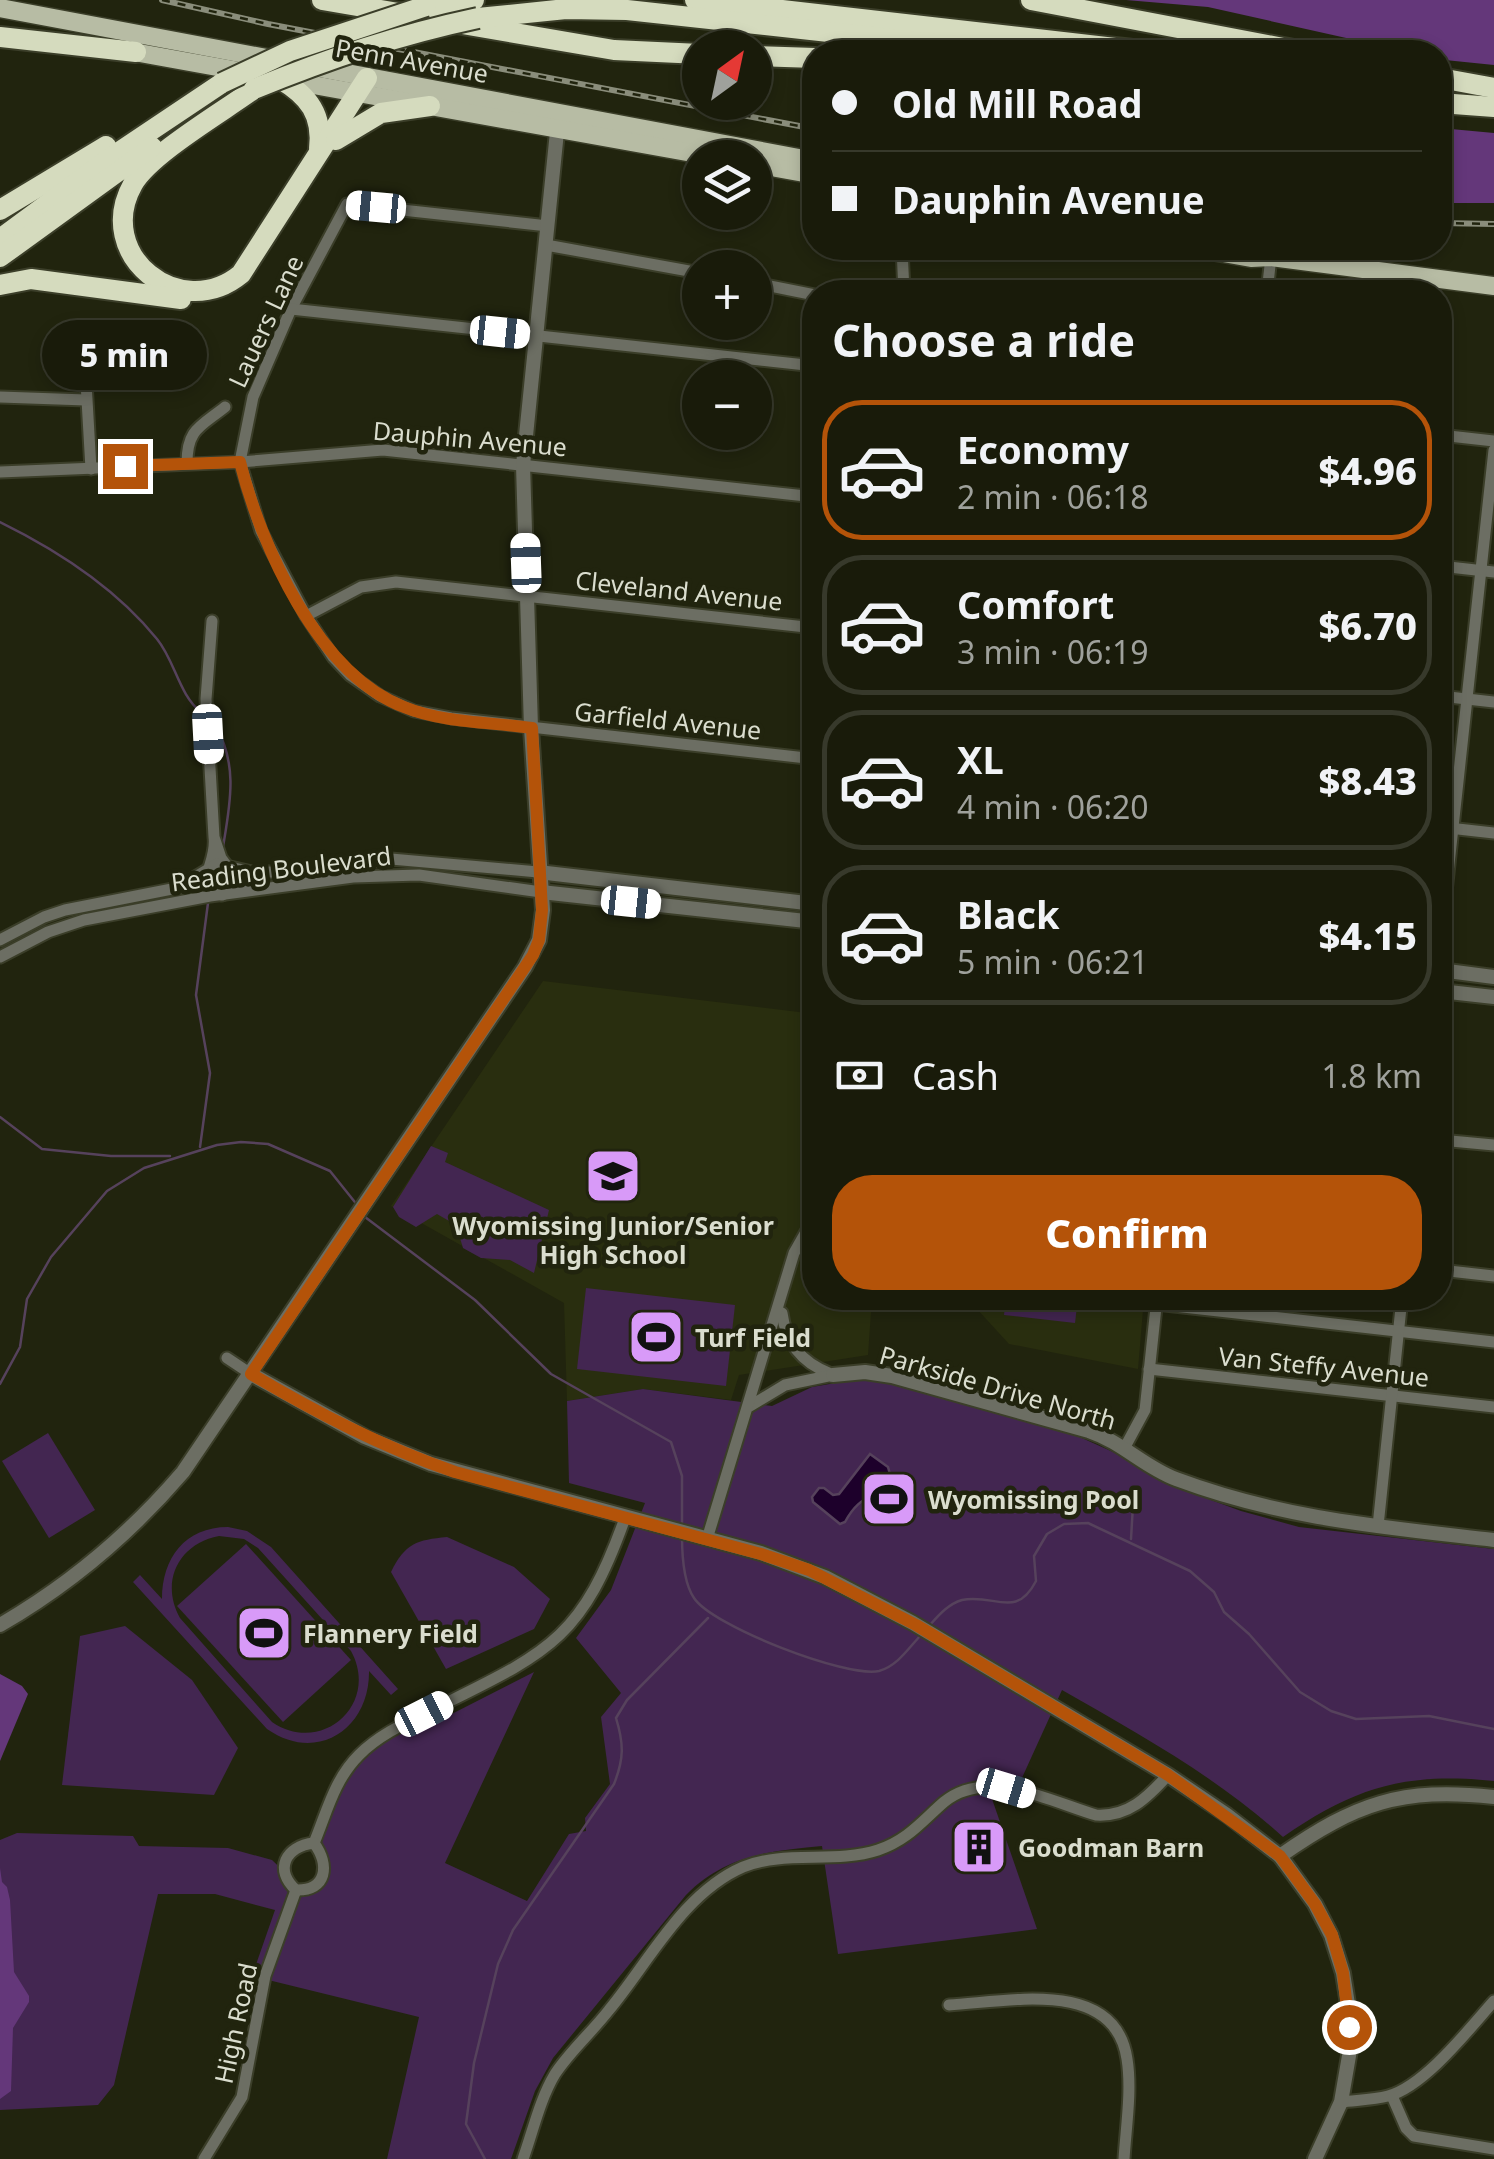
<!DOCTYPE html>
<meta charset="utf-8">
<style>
body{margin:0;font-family:"Noto Sans",sans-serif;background:#262818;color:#f1f3f6;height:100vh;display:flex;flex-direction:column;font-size:38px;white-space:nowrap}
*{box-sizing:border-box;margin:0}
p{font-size:32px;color:#9fa19c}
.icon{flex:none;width:55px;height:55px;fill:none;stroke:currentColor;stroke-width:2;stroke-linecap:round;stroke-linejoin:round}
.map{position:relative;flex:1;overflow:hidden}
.sheet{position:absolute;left:802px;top:280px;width:650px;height:1030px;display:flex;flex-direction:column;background:#191b0a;border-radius:40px;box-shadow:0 5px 15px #0003,0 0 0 2px #37392b}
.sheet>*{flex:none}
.banner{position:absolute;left:802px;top:40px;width:650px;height:220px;border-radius:40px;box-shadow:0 5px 15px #0003,0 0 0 2px #37392b;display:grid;align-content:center;height:220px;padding:0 30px;background:#191b0a}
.needle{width:65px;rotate:33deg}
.buttons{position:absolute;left:682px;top:30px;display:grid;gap:20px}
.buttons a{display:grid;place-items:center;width:90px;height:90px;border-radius:50%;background:#191b0a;box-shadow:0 5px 15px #0003,0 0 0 2px #37392b;font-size:50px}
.end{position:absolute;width:45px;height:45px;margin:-22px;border:12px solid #b45309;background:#fff;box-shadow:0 0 0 5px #fff}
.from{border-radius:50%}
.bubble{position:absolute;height:70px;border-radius:35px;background:#191b0a;box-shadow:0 5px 15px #0003,0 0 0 2px #37392b;font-size:32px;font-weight:800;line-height:70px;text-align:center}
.car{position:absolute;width:30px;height:60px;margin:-30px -15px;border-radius:12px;box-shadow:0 0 8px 2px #0007;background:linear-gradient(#fff 24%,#345 0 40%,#fff 0 76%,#345 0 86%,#fff 0)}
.banner b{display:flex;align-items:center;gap:35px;height:95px;font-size:38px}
.banner b+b{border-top:2px solid #37392b}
.banner i{width:25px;height:25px;background:#f1f3f6}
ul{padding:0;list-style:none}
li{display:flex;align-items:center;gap:30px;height:140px;margin:0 20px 15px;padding:0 10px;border:5px solid #37392b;border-radius:40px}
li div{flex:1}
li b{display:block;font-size:38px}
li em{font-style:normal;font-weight:800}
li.active{border-color:#b45309}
li>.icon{width:90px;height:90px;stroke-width:1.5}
h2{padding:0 30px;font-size:45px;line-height:120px}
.pay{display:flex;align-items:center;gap:25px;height:110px;padding:0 30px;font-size:38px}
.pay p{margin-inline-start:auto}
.button{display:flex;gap:20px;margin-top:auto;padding:20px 30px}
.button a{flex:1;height:115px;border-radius:40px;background:#b45309;color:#fff;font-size:40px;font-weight:800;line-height:115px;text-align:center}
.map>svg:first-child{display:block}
.built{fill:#292e0f}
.green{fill:#432651;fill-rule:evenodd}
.forest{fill:#64377a}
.water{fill:#1d002b;stroke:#56425c;stroke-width:2.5}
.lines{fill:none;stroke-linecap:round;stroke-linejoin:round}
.stream{stroke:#56425c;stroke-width:2.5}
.minor-casing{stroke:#3b3e29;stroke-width:15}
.tertiary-casing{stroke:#3b3e29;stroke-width:18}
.primary-casing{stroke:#3b3e29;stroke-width:21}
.motorway-casing{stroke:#3b3e29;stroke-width:24}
.minor{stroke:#6c6e63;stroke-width:11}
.tertiary{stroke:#6c6e63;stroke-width:14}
.primary{stroke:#b7bca4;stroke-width:18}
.motorway{stroke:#d5dbbe;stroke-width:20}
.rail-casing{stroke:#8a8d7b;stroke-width:6}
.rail{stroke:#21240e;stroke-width:2.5;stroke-dasharray:8;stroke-linecap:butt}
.motorway-bridge-casing{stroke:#3b3e29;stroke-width:24;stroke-linecap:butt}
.motorway-bridge{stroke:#d5dbbe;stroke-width:20}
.route{stroke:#b45309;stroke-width:12}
.labels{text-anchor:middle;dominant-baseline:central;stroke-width:9;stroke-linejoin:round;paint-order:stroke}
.street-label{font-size:25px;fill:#daddce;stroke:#21240e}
.poi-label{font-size:25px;font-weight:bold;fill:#daddce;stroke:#21240e;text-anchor:start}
</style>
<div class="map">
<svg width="1494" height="2159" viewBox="0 0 1494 2159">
<rect width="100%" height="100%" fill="#21240e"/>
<!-- built -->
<g class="built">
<path d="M543,981L815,1014V1298H872L868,1355L739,1375L731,1400L643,1389L567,1401L564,1303L391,1206Z"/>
<path d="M976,1298H1144L1138,1369L1009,1344L976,1308Z"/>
</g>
<!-- green -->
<g class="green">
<path d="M431,1146L448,1153L445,1162L549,1210L534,1273L510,1260L481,1258L463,1248L456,1225L437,1214L416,1227L399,1217L393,1207Z"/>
<path d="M586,1288L735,1305L726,1386L577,1369Z"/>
<path d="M1006,1298H1078L1075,1323L1004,1315Z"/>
<path d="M859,1379L879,1381L1073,1434L1113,1452L1170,1485L1241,1511L1299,1527L1494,1549V1781C1406,1772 1355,1787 1283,1837C1217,1777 1139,1734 1062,1690L1021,1780L991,1774V1796L1037,1929L838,1954L822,1846C770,1851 725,1855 686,1895L553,2058L535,2091L511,2159H387L419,2017L252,1976L275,1910L215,1894H158L114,2085L98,2105L0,2110V1840L17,1833L133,1836L139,1846L228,1848L272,1860L303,1890L325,1872L314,1843L344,1773L395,1729L436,1722L534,1672L445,1863L527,1901L569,1834L586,1831L585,1818L610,1784L601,1717L621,1693L576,1638L611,1590L645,1503L569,1483L567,1401L643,1389L772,1406L812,1387Z"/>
<path d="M48,1433L95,1510L49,1538L2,1461Z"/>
<path d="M228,1527L247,1531L271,1547L398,1689L391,1695L369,1671C370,1729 317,1764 267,1729L133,1582L140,1575L162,1599C162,1558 185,1527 228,1527ZM219,1536L244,1539L258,1548L351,1651C380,1704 322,1756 272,1722L180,1618C160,1582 178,1544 219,1536Z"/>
<path d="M447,1537L514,1567L550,1599L534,1629L446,1669L391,1572C405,1543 417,1540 447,1537Z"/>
<path d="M246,1544L351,1660L283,1722L177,1606Z"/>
<path d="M125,1626L192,1680L238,1748L214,1795L62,1785L80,1636Z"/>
</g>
<!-- forest -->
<g class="forest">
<path d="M1126,0H1494V65L1445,60L1440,59V52H1409L1208,7Z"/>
<path d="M1440,128L1494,133V203H1440Z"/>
<path d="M0,1674L22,1686L28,1694L0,1761Z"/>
<path d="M0,1868L2,1882L7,1887L10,1900L14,1972L29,1996V2002L13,2028L11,2091L0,2099Z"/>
</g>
<!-- water -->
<path class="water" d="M870,1454L888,1467L891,1478C876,1500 861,1492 845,1522L840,1524L813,1502L812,1497L819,1488H824L833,1495L839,1494Z"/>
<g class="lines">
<!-- stream -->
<g class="stream">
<path d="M0,522C57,550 116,588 157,639C175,661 179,695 201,712"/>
<path d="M214,724C239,763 230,805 223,847"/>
<path d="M214,886L220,870"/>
<path d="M0,1117L42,1149L111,1156H170"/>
<path d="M200,1147L210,1073L196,995L208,903"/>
<path d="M365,1217L475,1300L551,1374L671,1442L682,1476V1523"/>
<path d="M0,1384L20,1347L27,1299L51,1257L107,1191L144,1168L217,1145L241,1142L268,1144L330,1171L358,1206"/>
<path d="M682,1536C682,1554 683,1582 694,1598C712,1626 846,1678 879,1671C897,1666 908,1649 920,1636"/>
<path d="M1131,1539L1133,1505"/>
<path d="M929,1626C938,1616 948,1604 962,1600C994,1593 1016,1620 1036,1581L1034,1556L1047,1534L1064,1524L1088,1523L1190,1571L1214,1592L1224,1612L1249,1634L1300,1692L1331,1711L1356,1719L1429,1716L1494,1729"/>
<path d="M485,2159L466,2124L474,2063L498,1964L513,1930L614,1784C624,1759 624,1744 616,1718L627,1700L708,1618"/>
</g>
<!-- minor casing -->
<g class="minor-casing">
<g id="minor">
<path d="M548,226L347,204L291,309L253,397L240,462L261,531L306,616L333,657L350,675L380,696L414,711L451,718L815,759"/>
<path d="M546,245L700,273"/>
<path d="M902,248L904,292"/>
<path d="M755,283L815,295"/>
<path d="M1267,292L1271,257"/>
<path d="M291,309L815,366"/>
<path d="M85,365L91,469"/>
<path d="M0,397L86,400"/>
<path d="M1440,435L1494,441"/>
<path d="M187,463C187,429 200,427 225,407"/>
<path d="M0,472L240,462L383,450L815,497"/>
<path d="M1440,566L1494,572"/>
<path d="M306,616L361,587L396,582L815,628"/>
<path d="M212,621L206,699L214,837C217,860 201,873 209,890L222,895L232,890L236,878L221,858L214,837"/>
<path d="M1440,696L1494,702"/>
<path d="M1440,827L1494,833"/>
<path d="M0,940L44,917L65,910L177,888L217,864L252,872H276L391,859L538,872"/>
<path d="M1440,947L1494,450"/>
<path d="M0,957L48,932L84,920L210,896L353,877L419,875L541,892"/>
<path d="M1440,1140L1494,1145"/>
<path d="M1440,1270L1494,1276"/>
<path d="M1156,1304L1494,1342"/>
<path d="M782,1313C786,1343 801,1362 829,1373"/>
<path d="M227,1358L251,1374"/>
<path d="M1149,1369L1494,1407"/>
<path d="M750,1406L785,1385L833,1375"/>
<path d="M1125,1447L1145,1410L1157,1298"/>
<path d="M1378,1526L1402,1298"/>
<path d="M707,1539L794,1253L815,1216"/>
<path d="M314,1843C327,1812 334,1780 359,1755C381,1733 410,1721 438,1707C549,1652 582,1639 625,1518"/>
<path d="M314,1843C330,1865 327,1891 296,1890C274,1870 285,1846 314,1843Z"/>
<path d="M949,2005C1006,2002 1115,1977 1127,2059C1132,2090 1126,2127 1124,2159"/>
<path d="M1392,2096L1406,2128L1414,2136L1494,2149"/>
<path d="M1341,2102C1356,2100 1373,2100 1388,2096C1425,2086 1469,2029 1494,2001"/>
<path d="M204,2159L242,2097L265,1976L296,1890"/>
<path d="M523,2159C533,2131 540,2099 555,2074C570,2051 592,2032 609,2010C649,1962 683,1893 743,1867C784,1850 835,1864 878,1850C908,1840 922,1821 944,1802C986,1767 1052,1802 1096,1815C1128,1817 1147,1798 1168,1775"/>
</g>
</g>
<!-- tertiary casing -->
<g class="tertiary-casing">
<g id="tertiary">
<path d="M538,872L815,904"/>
<path d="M541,892L815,922"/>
<path d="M1440,970L1494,977"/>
<path d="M1440,991L1494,997"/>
<path d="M251,1374L365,1437L431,1464L761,1553L825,1577L913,1623L1168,1775L1227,1815L1280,1856L1315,1904L1331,1935L1343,1973L1348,2004L1350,2050L1341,2102L1315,2159"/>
<path d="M833,1375L865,1372L892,1376L1089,1431C1122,1442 1144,1467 1176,1479C1283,1519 1382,1527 1494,1540"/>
<path d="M0,1625C71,1584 130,1534 183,1472L525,967L539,940L543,910L531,728L523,465L558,122"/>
<path d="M1280,1856C1356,1803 1401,1787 1494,1797"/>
</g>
</g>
<!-- primary casing -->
<g class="primary-casing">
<g id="primary">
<path d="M0,8L815,161"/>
<path d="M123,50L250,73"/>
<path d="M280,79L720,158"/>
<path d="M755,164L815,175"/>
<path d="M1195,248L1251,258L1271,257L1494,286"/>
</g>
</g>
<!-- motorway casing -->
<g class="motorway-casing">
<g id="motorway">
<path d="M322,0L614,50L700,54"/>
<path d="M695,0L1150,52"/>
<path d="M1031,0L1304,52"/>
<path d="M426,6L474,0"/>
<path d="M478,18L566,9L627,10L1010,52"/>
<path d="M0,37L136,52"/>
<path d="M755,56L815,58"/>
<path d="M1440,78L1494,88"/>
<path d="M280,79C309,96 323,115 319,149"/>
<path d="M254,89C224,111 150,154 133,184C93,255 180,324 241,274L367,78"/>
<path d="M1440,103L1494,107"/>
<path d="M336,140L381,113L430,106"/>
<path d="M0,210L106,146"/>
<path d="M0,239L107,160L222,83"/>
<path d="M0,257L152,147"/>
<path d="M0,285L31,279L181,299"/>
</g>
</g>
<!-- minor -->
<use href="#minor" class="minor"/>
<!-- tertiary -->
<use href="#tertiary" class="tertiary"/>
<!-- primary -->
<use href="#primary" class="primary"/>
<!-- motorway -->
<use href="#motorway" class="motorway"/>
<!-- rail casing -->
<g class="rail-casing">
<g id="rail">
<path d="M162,0L268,24L815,129"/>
<path d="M1440,223L1494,224"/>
</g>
</g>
<!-- rail -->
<use href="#rail" class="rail"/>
<!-- motorway-bridge casing -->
<g class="motorway-bridge-casing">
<g id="motorway-bridge">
<path d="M222,83L290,51L426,6"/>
<path d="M254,89C330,58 398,35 478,18"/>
</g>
</g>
<!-- motorway-bridge -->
<use href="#motorway-bridge" class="motorway-bridge"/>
</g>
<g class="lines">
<!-- route -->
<path class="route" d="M125,466L240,462C261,546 318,674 404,707C443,723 490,722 532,728L542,910L539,940L533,955L251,1374C317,1413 382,1447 455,1472L761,1554L809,1570L916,1625L1168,1775L1280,1856L1315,1904L1332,1935L1343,1973L1349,2027"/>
</g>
<!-- icons -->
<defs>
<g id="school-square" transform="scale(2.875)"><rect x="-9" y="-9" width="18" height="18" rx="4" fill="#d89af8" stroke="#21240e"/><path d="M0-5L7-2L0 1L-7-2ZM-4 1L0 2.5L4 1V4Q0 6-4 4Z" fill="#111"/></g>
<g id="stadium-square" transform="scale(2.875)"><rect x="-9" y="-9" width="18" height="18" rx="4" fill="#d89af8" stroke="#21240e"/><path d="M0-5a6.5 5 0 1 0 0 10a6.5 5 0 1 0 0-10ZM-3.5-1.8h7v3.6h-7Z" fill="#111"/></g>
<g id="building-square" transform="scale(2.875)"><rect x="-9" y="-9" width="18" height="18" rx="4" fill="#d89af8" stroke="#21240e"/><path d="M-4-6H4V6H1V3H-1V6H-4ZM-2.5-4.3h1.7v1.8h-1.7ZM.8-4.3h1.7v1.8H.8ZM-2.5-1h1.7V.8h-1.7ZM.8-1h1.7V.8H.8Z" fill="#111"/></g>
</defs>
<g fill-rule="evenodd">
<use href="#school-square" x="613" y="1176"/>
<use href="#stadium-square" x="656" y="1337"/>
<use href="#stadium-square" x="889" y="1499"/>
<use href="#stadium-square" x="264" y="1633"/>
<use href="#building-square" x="979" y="1847"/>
</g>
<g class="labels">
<!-- street labels -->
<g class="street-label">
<text transform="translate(412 60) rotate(10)">Penn Avenue</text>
<text transform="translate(265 321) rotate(-65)">Lauers Lane</text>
<text transform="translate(470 438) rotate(5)">Dauphin Avenue</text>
<text transform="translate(679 590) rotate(6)">Cleveland Avenue</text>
<text transform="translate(668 720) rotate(6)">Garfield Avenue</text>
<text transform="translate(281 868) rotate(-7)">Reading Boulevard</text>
<text transform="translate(1324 1366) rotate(6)">Van Steffy Avenue</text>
<text transform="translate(998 1387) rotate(16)">Parkside Drive North</text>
<text transform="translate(235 2023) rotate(-78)">High Road</text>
</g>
<!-- poi labels -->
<g class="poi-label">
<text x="613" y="1225" text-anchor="middle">Wyomissing Junior/Senior<tspan x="613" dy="29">High School</tspan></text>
<text x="695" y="1337">Turf Field</text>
<text x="928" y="1499">Wyomissing Pool</text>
<text x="303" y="1633">Flannery Field</text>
<text x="1018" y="1847">Goodman Barn</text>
</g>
</g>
</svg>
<div class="buttons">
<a><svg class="needle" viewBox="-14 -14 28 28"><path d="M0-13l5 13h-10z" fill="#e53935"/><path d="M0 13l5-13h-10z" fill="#9fa19c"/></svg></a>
<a><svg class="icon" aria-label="layers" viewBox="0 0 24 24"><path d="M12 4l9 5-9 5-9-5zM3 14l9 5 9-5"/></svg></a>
<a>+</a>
<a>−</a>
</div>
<i class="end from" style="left:1349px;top:2027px"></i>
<i class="end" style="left:125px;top:466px"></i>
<div class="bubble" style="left:42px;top:320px;width:165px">5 min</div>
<i class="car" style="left:376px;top:207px;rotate:275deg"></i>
<i class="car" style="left:500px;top:332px;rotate:96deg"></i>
<i class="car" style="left:526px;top:563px;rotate:358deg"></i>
<i class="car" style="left:208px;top:734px;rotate:177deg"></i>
<i class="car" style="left:631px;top:902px;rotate:96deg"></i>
<i class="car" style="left:424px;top:1714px;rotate:63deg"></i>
<i class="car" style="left:1006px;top:1788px;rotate:107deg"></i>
<div class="banner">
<b><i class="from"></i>Old Mill Road</b>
<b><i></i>Dauphin Avenue</b>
</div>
<section class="sheet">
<h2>Choose a ride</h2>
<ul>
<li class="active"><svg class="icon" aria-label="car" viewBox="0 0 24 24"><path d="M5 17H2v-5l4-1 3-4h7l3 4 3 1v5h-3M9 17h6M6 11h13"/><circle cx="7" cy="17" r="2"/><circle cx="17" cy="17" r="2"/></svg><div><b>Economy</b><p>2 min · 06:18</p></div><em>$4.96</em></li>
<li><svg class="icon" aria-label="car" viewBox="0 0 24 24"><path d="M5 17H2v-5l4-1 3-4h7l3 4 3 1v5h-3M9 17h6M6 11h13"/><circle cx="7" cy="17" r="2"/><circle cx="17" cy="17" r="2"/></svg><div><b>Comfort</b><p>3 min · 06:19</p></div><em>$6.70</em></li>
<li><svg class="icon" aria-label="car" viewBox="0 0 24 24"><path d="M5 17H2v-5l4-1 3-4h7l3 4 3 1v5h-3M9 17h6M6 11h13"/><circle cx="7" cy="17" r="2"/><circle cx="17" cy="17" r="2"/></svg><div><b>XL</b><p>4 min · 06:20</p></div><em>$8.43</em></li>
<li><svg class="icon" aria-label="car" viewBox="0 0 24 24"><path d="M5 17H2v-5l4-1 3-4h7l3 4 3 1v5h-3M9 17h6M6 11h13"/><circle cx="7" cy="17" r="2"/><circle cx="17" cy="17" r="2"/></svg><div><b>Black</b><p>5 min · 06:21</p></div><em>$4.15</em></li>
</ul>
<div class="pay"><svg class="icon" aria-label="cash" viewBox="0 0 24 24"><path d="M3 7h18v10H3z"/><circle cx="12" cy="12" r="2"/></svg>Cash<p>1.8 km</p></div>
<div class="button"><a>Confirm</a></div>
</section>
</div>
